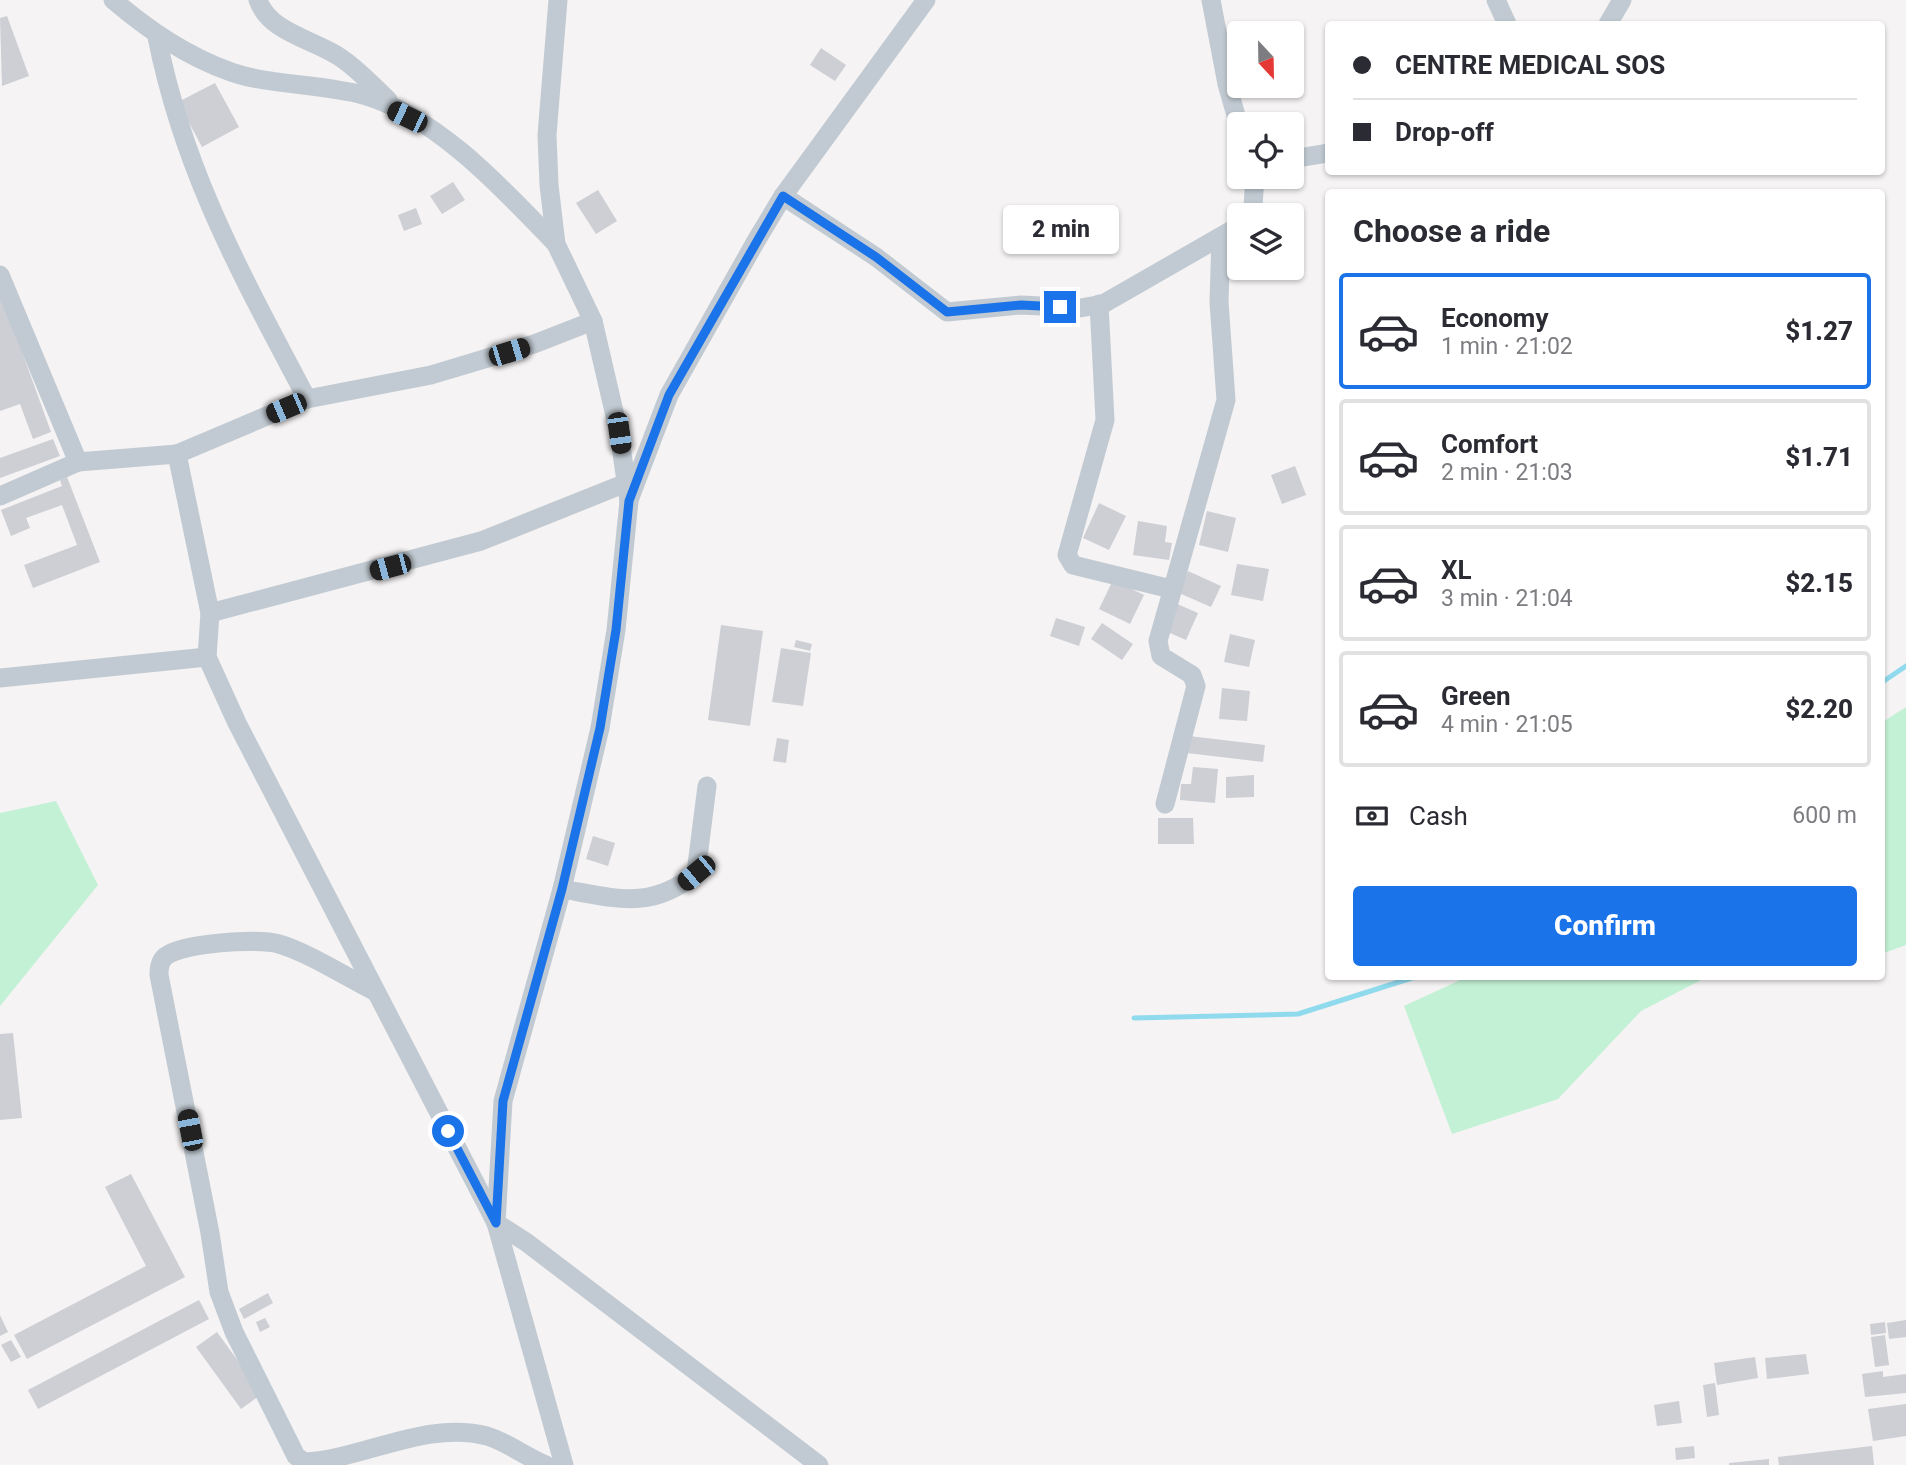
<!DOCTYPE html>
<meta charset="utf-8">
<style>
body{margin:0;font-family:Roboto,sans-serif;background:#f2f2f3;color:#2b2b33;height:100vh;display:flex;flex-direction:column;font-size:26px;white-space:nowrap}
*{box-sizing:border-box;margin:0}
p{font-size:23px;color:#7c7c81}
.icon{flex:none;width:38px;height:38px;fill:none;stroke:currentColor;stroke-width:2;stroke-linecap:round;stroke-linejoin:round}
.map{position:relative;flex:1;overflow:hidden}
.side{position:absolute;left:1325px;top:189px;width:560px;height:791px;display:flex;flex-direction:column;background:#fff;border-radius:7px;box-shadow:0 2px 5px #0004}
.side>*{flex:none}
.top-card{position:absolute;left:1325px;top:21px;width:560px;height:154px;border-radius:7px;box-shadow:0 2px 5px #0004;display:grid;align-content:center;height:154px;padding:0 28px;background:#fff}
.needle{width:46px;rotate:158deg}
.tools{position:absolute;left:1227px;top:21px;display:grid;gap:14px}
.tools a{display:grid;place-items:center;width:77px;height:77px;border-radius:7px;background:#fff;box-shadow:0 2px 5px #0004;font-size:35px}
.end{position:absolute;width:32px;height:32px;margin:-16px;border:9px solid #1a73e8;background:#fff;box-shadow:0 0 0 4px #fff}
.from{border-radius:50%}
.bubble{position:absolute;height:49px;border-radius:7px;background:#fff;box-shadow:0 2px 5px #0004;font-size:23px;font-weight:800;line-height:49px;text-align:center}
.car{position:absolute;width:21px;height:42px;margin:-21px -10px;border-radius:9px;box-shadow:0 0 5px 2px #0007;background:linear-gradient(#222 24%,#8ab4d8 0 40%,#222 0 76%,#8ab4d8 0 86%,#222 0)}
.top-card b{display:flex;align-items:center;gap:24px;height:66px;font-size:26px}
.top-card b+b{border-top:2px solid #e1e1e2}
.top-card i{width:18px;height:18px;background:#2b2b33}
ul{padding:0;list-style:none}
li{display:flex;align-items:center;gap:21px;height:116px;margin:0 14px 10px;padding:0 14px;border:4px solid #e1e1e2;border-radius:7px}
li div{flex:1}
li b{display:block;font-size:26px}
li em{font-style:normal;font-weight:800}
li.active{border-color:#1a73e8}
li>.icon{width:63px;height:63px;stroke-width:1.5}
h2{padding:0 28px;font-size:32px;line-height:84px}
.pay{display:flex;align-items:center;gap:18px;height:77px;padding:0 28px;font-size:26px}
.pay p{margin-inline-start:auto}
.primary-button{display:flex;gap:14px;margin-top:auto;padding:14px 28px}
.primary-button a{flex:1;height:80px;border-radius:7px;background:#1a73e8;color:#fff;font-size:28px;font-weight:800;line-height:80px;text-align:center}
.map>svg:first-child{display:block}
.green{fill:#c3f1d5}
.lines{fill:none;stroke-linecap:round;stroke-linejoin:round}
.stream{stroke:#90daee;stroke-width:5}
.building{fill:#cdcfd5}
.minor{stroke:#c1cad2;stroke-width:19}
.route{stroke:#1a73e8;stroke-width:9}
</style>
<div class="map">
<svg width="1906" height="1465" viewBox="0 0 1906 1465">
<rect width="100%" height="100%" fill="#f5f3f3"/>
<!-- green -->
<g class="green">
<path d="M1906,707V945L1881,954V723Z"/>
<path d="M56,801L98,885L0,1006V813Z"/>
<path d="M1469,976H1707V977L1641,1011L1558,1099L1452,1134L1404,1006Z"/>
</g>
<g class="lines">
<!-- stream -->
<g class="stream">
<path d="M1881,683L1906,666"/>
<path d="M1134,1018L1298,1014L1418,976"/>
</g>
</g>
<!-- building -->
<g class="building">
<path d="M7,16L29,76L2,86L0,18Z"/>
<path d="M821,48L846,65L835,81L810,65Z"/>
<path d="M215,83L239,127L202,147L178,102Z"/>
<path d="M453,182L465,200L442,214L430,196Z"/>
<path d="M598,190L617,221L596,234L576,203Z"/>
<path d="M416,208L422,224L404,231L398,215Z"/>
<path d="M0,291L51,432L33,439L20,404L0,411Z"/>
<path d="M53,439L60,456L0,478V458Z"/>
<path d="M1295,466L1306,495L1282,504L1271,475Z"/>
<path d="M67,477L100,562L33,588L24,565L77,545L62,505L26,518L30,528L11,536L1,510L62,486L60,480Z"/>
<path d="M1099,503L1126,516L1109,550L1083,538Z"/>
<path d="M1207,511L1236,518L1228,552L1199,545Z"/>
<path d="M1138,521L1167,526L1165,542L1172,543L1169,560L1133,555Z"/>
<path d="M1237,564L1269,569L1263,601L1231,595Z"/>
<path d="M1188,571L1221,586L1211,607L1179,593Z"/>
<path d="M1113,580L1144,595L1130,624L1099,609Z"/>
<path d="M1175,603L1198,613L1186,640L1163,630Z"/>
<path d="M1056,618L1085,627L1079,646L1050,636Z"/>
<path d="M1102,623L1133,644L1122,660L1091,639Z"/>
<path d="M721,625L763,631L750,726L708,720Z"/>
<path d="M1230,634L1255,640L1249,667L1224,662Z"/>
<path d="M796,640L812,644L810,651L794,647Z"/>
<path d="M781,648L811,653L803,706L772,702Z"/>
<path d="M1222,688L1250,691L1247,721L1219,719Z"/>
<path d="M1189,736L1265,745L1263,762L1187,753Z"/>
<path d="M777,738L789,740L786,763L773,761Z"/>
<path d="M1193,767L1218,769L1215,803L1180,800L1181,784H1191Z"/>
<path d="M1254,775V797L1226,798V777Z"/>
<path d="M1158,818H1193L1194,844H1158Z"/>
<path d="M593,836L615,843L608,866L586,859Z"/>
<path d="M13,1033L22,1118L0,1120V1034Z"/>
<path d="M131,1174L185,1277L27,1359L14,1335L146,1266L105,1187Z"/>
<path d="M268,1293L273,1303L244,1319L239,1309Z"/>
<path d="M199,1300L209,1319L38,1409L28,1390Z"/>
<path d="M0,1315L8,1332L0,1336Z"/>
<path d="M265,1318L270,1327L260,1332L256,1322Z"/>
<path d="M1906,1320V1337L1889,1339L1887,1323Z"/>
<path d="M1885,1322L1886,1333L1871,1335L1870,1324Z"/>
<path d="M217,1332L262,1394L241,1409L196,1347Z"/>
<path d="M1885,1335L1889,1365L1875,1367L1871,1337Z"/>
<path d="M11,1340L21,1357L11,1362L1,1345Z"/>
<path d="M1806,1354L1809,1374L1767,1379L1765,1358Z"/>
<path d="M1755,1357L1758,1378L1717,1385L1714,1363Z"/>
<path d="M1883,1371V1377L1906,1374V1393L1865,1397L1862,1374Z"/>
<path d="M1715,1383L1719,1415L1707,1417L1703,1385Z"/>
<path d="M1679,1401L1682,1423L1657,1426L1654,1405Z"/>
<path d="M1906,1404V1436L1873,1441L1868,1409Z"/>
<path d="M1694,1446L1695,1458L1676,1460L1675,1448Z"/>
<path d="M1872,1446L1874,1465H1779L1778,1457Z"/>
<path d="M1769,1459V1465H1729V1463Z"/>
</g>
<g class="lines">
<!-- minor -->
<g class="minor">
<path d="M113,0C150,31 186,56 231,72C268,85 322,84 363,95C438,117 504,190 556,244"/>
<path d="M258,0C269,32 312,39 338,56C356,67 372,85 388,100"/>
<path d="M558,0L547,135L549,185L556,244L593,321L619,433L629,501L616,630L600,728L562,889L503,1101L496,1223L526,1242L819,1465"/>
<path d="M1211,0L1227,84L1239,126"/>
<path d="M1496,0L1507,24"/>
<path d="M1608,24L1622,0"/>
<path d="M157,37C184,174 243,277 307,399"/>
<path d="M1292,159L1328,153"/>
<path d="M783,196L876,257L947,312L1021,305L1080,308L1103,304L1239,226"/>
<path d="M1249,215L1253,206L1255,177"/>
<path d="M0,275L78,462L177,454"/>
<path d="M1099,304L1105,420L1067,555L1073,565L1171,589"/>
<path d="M0,496L78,462"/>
<path d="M629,500L669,395L756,241L783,196L926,0"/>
<path d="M210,613L481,541L626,483"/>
<path d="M0,678L207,657"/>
<path d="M1165,804L1196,686L1192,675L1161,656L1158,641L1226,400L1219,302L1221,237"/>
<path d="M562,889C614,898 652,911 696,873L707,786"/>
<path d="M376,992C348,978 307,952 279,944C257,938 183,943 166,956C160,960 159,968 159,975L210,1233L219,1292L234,1332L296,1456L304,1462C365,1459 425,1420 487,1436C507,1442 526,1457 546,1465"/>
<path d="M564,1465L496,1223L237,723L207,657L210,613L177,454L307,399L431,375L534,344L593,321"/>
</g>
</g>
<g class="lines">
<!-- route -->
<path class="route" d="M448,1131L496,1223L503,1101L562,889L600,728L616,630L629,501L669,395L783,196L876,257L947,312L1021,305L1060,307"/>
</g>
</svg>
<div class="tools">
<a><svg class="needle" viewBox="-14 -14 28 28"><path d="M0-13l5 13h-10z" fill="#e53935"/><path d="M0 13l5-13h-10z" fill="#7c7c81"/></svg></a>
<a><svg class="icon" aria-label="locate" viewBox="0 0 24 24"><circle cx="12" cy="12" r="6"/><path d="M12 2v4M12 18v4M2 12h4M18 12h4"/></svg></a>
<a><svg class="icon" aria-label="layers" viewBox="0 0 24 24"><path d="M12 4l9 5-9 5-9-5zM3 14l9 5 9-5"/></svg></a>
</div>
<i class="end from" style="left:448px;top:1131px"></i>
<i class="end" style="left:1060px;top:307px"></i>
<div class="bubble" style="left:1003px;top:205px;width:116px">2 min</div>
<i class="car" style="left:407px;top:117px;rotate:296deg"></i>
<i class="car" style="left:509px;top:352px;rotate:73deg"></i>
<i class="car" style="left:286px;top:408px;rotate:247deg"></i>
<i class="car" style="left:619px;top:433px;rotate:172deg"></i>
<i class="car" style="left:390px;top:567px;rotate:255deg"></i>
<i class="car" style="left:696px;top:873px;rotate:230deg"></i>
<i class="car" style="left:190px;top:1130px;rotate:349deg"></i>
<div class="top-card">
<b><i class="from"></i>CENTRE MEDICAL SOS</b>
<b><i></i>Drop-off</b>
</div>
<section class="side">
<h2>Choose a ride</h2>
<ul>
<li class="active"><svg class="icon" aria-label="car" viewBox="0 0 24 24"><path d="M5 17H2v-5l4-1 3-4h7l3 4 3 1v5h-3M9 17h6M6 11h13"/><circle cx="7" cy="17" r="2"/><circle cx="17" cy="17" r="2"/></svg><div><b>Economy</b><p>1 min · 21:02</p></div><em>$1.27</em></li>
<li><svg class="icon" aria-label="car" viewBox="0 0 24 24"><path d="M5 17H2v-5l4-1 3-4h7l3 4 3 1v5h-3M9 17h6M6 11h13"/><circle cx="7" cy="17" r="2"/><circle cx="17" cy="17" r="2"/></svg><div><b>Comfort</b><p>2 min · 21:03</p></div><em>$1.71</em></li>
<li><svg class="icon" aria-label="car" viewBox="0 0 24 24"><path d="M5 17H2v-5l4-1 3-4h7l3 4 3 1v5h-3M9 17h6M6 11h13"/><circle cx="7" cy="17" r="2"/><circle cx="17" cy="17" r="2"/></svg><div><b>XL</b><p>3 min · 21:04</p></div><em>$2.15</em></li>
<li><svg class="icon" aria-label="car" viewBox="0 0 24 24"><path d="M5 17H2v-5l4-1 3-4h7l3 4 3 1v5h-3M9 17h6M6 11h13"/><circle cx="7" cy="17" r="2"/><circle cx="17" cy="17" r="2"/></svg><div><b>Green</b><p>4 min · 21:05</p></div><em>$2.20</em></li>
</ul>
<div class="pay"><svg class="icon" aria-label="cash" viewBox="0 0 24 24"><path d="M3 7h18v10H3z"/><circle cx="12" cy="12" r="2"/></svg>Cash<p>600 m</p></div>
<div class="primary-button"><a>Confirm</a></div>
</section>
</div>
